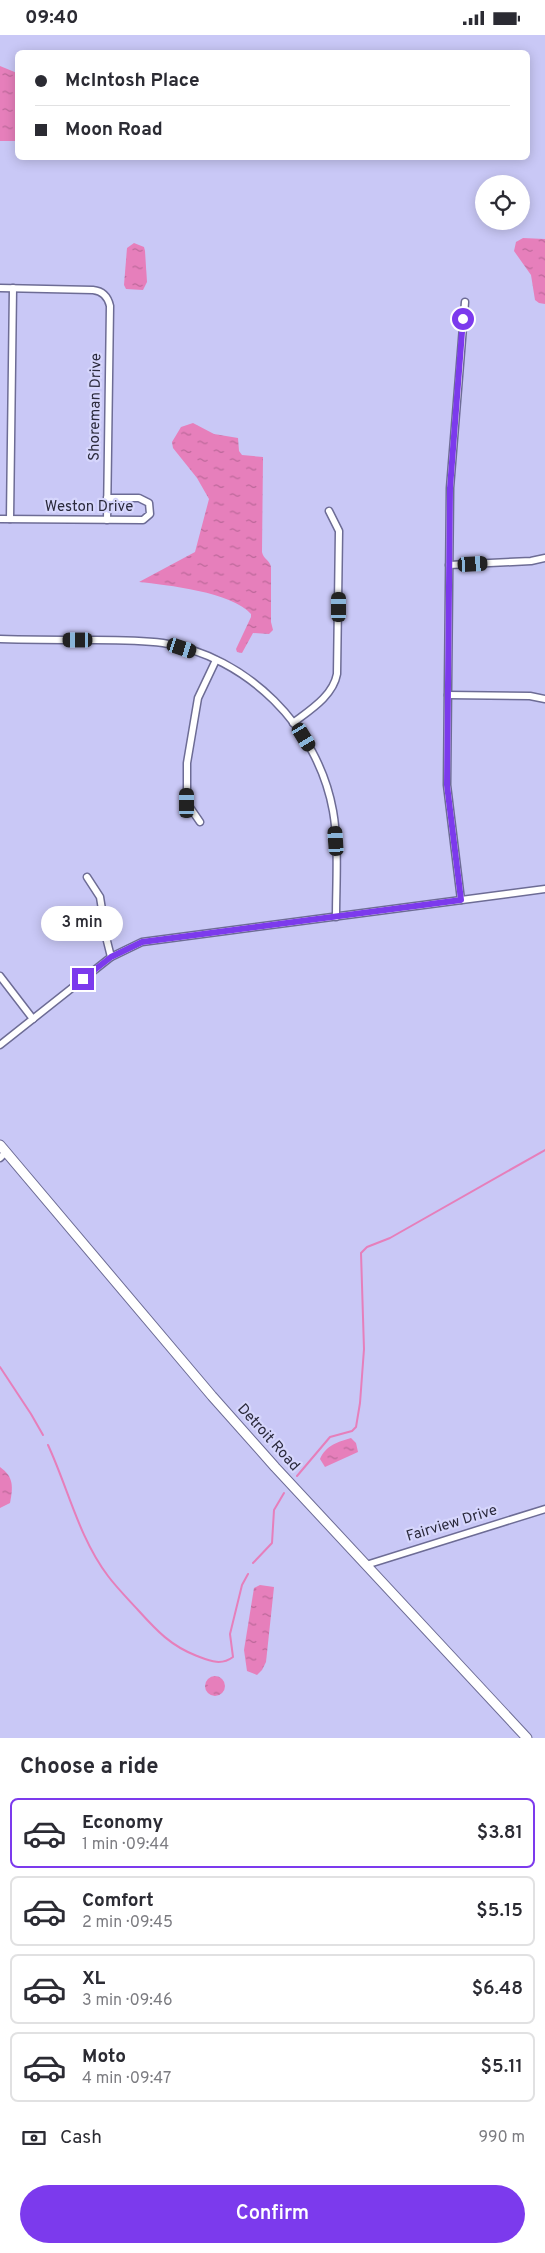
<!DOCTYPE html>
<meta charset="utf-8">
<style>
body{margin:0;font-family:Overpass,sans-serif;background:#f2f2f3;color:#2b2b33;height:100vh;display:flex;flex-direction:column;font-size:19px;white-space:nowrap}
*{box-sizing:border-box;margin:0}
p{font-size:16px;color:#7c7c81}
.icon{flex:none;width:28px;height:28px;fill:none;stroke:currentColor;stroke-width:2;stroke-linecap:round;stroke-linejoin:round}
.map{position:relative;height:1703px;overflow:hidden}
.drawer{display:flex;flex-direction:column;background:#fff;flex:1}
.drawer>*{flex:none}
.banner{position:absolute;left:15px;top:15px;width:515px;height:110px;border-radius:8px;box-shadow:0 2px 12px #0003;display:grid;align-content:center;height:110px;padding:0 20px;background:#fff}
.tools{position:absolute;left:475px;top:140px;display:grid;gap:10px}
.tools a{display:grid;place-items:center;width:55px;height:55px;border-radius:50%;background:#fff;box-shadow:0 2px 12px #0003;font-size:25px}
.end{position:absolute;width:22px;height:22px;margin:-11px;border:6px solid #7c3aed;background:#fff;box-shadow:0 0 0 2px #fff}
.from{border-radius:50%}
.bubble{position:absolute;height:35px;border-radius:18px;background:#fff;box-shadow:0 2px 12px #0003;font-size:16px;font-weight:600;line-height:35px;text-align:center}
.car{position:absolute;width:15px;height:30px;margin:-15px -8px;border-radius:6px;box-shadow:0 0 4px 1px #0007;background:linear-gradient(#222 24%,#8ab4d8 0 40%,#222 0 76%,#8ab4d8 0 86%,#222 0)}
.banner b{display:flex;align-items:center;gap:18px;height:48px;font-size:19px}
.banner b+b{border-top:1px solid #e1e1e2}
.banner i{width:12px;height:12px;background:#2b2b33}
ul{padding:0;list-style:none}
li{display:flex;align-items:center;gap:15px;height:70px;margin:0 10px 8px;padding:0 10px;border:2px solid #e1e1e2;border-radius:8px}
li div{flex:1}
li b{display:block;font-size:19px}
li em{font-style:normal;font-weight:600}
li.current{border-color:#7c3aed}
li>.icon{width:45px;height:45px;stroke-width:1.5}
h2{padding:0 20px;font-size:22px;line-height:60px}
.pay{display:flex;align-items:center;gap:12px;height:55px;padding:0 20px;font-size:19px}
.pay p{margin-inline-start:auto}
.button{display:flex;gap:10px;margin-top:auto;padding:10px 20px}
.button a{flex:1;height:58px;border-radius:30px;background:#7c3aed;color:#fff;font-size:20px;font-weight:600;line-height:58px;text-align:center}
.status{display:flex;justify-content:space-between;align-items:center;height:35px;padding:0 25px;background:#fff;direction:ltr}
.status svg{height:14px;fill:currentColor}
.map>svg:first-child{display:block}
.water{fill:url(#water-ripples)}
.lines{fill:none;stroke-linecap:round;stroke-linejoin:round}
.stream{stroke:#e67fbb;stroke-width:2}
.minor-casing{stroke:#6d6c95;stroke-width:9}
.major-casing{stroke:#6d6c95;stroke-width:11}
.minor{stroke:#fff;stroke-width:6}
.major{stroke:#fff;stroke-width:9}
.route{stroke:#7c3aed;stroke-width:6}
.labels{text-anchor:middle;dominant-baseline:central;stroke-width:4.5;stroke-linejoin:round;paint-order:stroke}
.street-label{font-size:15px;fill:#2b2a3c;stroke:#d6d6fc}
</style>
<div class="status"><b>09:40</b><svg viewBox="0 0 49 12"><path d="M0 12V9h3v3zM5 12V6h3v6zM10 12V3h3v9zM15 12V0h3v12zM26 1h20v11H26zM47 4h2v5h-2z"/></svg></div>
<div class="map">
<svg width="545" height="1703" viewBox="0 0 545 1703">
<defs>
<pattern id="water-ripples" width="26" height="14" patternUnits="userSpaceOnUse" patternTransform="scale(1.25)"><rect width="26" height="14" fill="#e67fbb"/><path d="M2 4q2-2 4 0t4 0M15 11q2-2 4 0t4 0" fill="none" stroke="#bb6899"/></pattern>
</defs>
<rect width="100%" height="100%" fill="#c9c8f6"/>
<!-- water -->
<g class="water">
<path d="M0,31L17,38V106H0Z"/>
<path d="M523,203L545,204V269L539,268L535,265L531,240L514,216L516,207Z"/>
<path d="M134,208L144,212L145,216L147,247L143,255L126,254L124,250L127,213Z"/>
<path d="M193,388L214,399L238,403L239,416L242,420L263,422L262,517C263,524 270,525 271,532V587L273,595L269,599L253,598L242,618L237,617L236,614L251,582V579C232,557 167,550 139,547L195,517L209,464L197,443L173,413L172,407L181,392Z"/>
<path d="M351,1403L356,1408L358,1417L325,1432L320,1424C326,1410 338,1407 351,1403Z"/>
<path d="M0,1432C14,1442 13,1452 10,1468L0,1473Z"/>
<path d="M260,1550L274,1552L266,1627L262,1635L257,1640L247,1636L244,1615L254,1553Z"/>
<circle cx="215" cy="1651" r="10"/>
</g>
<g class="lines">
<!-- stream -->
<g class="stream">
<path d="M0,1332L31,1379L43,1400"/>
<path d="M48,1410C68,1453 79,1503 108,1541C117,1553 128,1564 138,1575C157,1596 171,1611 197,1621C210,1626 221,1631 233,1622L230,1599L242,1550L248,1539"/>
<path d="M297,1441L330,1402L352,1396L356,1392L360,1368L364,1314L361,1218L367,1212L390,1203L545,1115"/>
<path d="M253,1528L272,1508L274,1475L284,1458"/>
</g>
<!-- minor casing -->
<g class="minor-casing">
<g id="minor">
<path d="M0,253L93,255C103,256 108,262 110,271L107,485"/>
<path d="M0,484L143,485L150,479L149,468L139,463H107"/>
<path d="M10,484L13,253"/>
<path d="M449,530L531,526L545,523"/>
<path d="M0,604C32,605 63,605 95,605C117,605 140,605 163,608C247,621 318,692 333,776C339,810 336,847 336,882"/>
<path d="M448,660L530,661L545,664"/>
<path d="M293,688C310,675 333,661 337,639L339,496L329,476"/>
<path d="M200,787L187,768V728L198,663L216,625"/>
<path d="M87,842L100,862L107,906L111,922"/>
<path d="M461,865L447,750L450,453L465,267"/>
<path d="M0,941L33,984"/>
<path d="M0,1010L111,922L142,907L545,854"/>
<path d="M0,1123L6,1117"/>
<path d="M366,1530L545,1474"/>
</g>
</g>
<!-- major casing -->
<g class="major-casing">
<path id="major" d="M0,1110L212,1361L275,1432L527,1703"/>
</g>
<!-- minor -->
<use href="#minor" class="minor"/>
<!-- major -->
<use href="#major" class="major"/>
</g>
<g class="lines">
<!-- route -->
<path class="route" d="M83,944L111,922L142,907L461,865L447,750L450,453L463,284"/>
</g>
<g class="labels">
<!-- street labels -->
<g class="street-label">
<text transform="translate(96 372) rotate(-89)">Shoreman Drive</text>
<text x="89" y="472">Weston Drive</text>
<text transform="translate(268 1403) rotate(48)">Detroit Road</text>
<text transform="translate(452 1489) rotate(-17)">Fairview Drive</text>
</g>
</g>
</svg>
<div class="tools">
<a><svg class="icon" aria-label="locate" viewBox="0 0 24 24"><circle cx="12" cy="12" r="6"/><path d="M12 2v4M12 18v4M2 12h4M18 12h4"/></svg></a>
</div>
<i class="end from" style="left:463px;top:284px"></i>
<i class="end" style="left:83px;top:944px"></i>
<div class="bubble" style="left:41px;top:871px;width:82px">3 min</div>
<i class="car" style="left:473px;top:529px;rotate:87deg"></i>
<i class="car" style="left:339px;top:572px;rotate:0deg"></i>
<i class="car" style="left:78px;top:605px;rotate:270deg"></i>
<i class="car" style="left:182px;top:613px;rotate:108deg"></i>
<i class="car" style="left:304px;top:702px;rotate:149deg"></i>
<i class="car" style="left:187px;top:768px;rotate:0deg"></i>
<i class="car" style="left:336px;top:806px;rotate:356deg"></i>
<div class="banner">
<b><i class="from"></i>McIntosh Place</b>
<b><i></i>Moon Road</b>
</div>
</div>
<section class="drawer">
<h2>Choose a ride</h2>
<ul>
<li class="current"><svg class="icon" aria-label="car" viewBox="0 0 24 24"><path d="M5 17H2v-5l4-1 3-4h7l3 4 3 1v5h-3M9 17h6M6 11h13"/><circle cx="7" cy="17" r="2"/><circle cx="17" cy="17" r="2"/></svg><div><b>Economy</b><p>1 min · 09:44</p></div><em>$3.81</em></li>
<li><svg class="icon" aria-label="car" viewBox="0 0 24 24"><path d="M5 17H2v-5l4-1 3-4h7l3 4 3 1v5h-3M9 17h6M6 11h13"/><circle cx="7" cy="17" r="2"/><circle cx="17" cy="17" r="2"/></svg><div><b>Comfort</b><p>2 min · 09:45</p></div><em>$5.15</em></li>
<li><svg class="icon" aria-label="car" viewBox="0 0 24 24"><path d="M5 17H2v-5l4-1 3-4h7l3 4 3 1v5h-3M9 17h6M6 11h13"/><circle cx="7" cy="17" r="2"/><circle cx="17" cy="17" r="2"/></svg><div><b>XL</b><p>3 min · 09:46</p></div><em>$6.48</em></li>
<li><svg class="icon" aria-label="car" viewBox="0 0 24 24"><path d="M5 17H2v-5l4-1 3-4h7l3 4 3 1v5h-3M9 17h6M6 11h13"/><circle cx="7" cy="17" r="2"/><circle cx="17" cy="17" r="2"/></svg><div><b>Moto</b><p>4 min · 09:47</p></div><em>$5.11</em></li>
</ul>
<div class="pay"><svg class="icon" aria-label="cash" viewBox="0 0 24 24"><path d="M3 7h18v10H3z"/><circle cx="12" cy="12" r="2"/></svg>Cash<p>990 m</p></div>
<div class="button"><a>Confirm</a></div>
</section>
